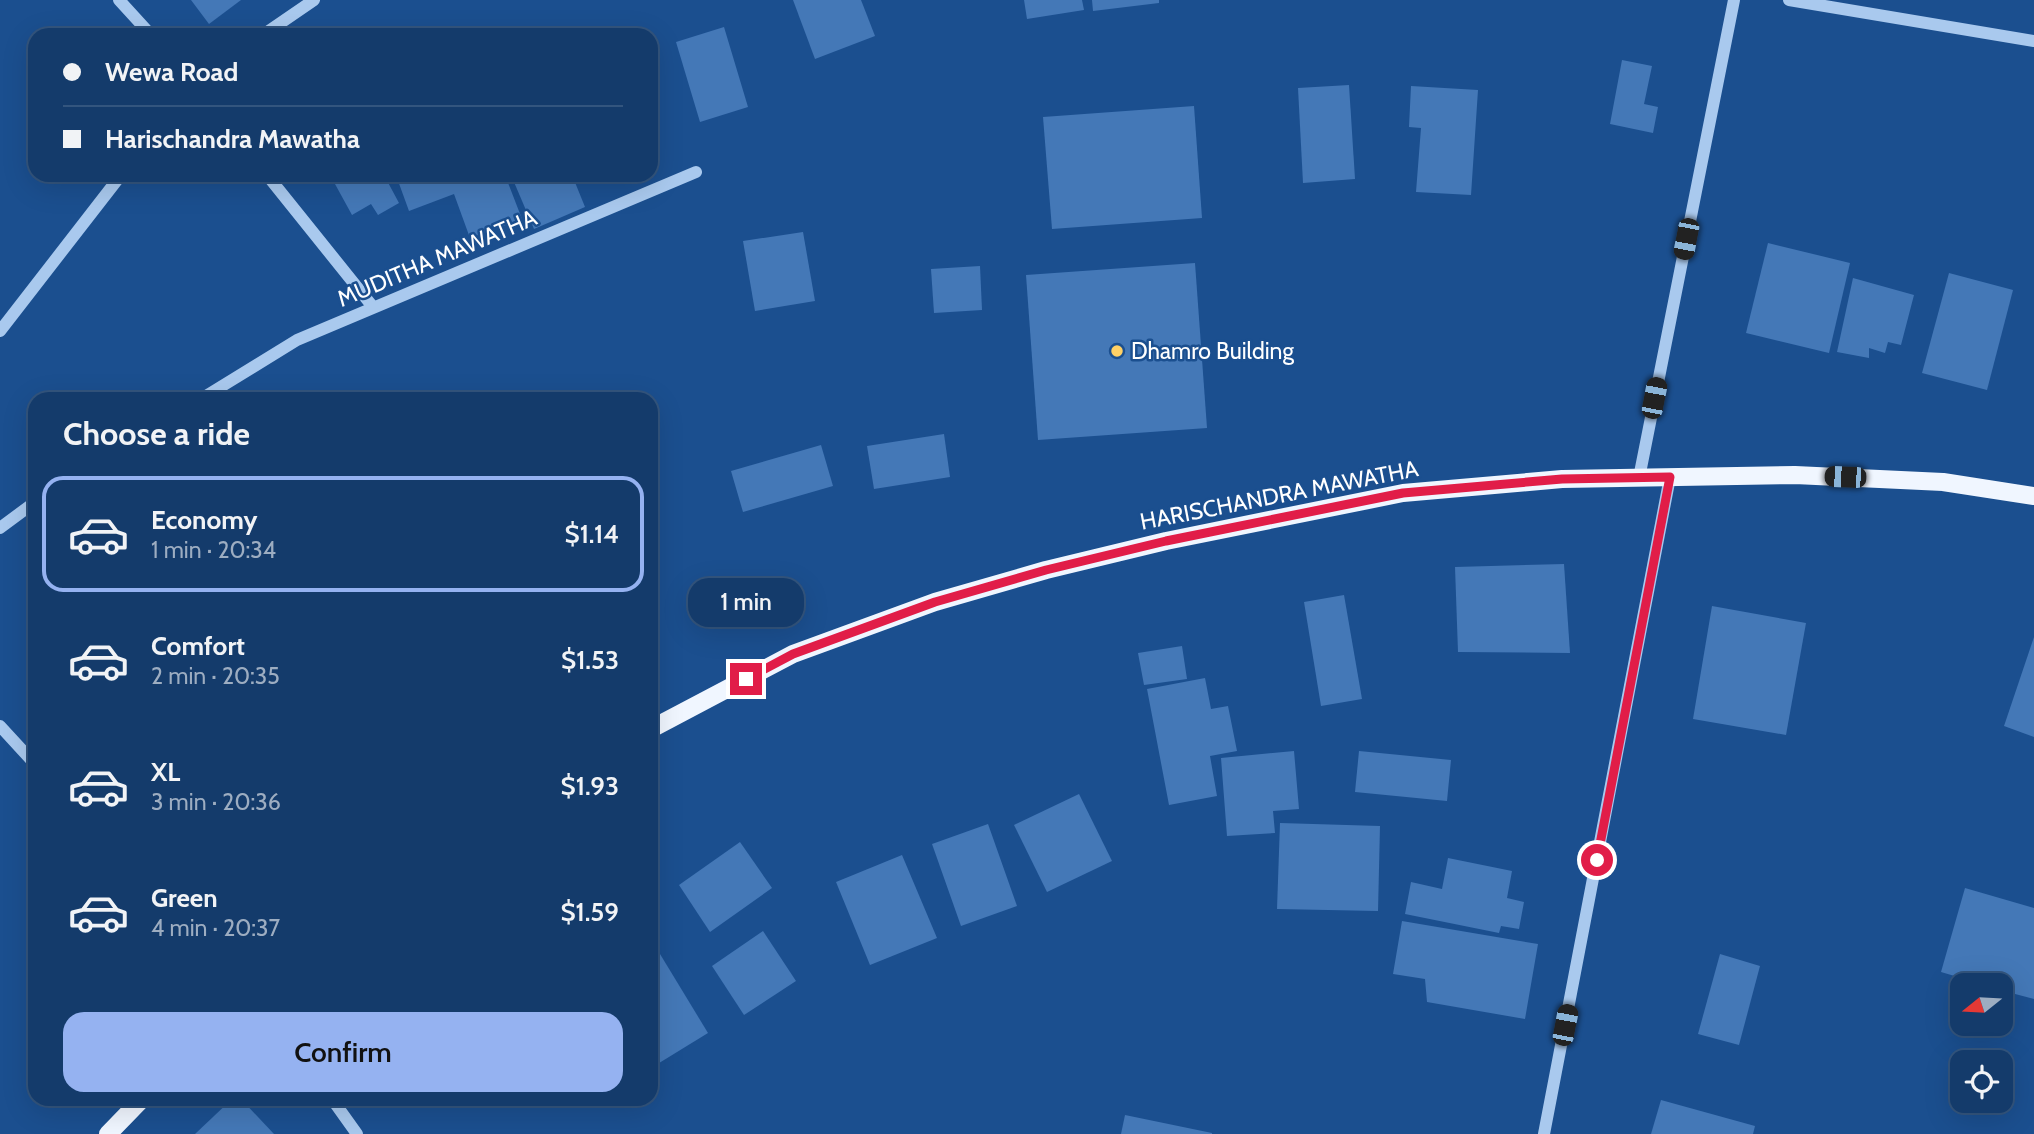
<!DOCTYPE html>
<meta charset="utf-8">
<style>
body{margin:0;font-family:Cabin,sans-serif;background:#214673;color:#f1f3f6;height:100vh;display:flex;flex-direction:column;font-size:26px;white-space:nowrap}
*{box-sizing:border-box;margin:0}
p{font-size:23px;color:#9dadc1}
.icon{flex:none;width:38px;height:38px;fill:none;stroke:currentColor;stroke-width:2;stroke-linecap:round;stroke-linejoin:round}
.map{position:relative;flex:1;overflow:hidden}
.panel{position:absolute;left:28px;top:392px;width:630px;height:714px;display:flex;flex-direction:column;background:#143b6b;border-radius:21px;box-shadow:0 7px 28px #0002,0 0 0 2px #33557e}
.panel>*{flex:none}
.hud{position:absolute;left:28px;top:28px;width:630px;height:154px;border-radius:21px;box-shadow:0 7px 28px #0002,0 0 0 2px #33557e;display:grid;align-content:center;height:154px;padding:0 35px;background:#143b6b}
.needle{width:46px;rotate:252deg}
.controls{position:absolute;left:1950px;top:973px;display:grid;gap:14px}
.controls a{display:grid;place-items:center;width:63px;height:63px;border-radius:14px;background:#143b6b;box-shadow:0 7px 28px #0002,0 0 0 2px #33557e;font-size:35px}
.end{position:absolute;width:32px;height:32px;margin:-16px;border:9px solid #e11d48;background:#fff;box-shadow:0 0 0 4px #fff}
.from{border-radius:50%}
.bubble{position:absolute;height:49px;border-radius:21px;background:#143b6b;box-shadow:0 7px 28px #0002,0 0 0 2px #33557e;font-size:23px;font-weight:600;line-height:49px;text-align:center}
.car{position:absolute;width:21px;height:42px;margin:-21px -10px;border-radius:9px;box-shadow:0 0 5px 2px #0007;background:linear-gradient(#222 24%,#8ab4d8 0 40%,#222 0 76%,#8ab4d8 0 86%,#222 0)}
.hud b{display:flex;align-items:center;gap:24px;height:66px;font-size:26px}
.hud b+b{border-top:2px solid #33557e}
.hud i{width:18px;height:18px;background:#f1f3f6}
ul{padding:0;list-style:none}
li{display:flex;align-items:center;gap:21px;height:116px;margin:0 14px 10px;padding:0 21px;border:4px solid transparent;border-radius:21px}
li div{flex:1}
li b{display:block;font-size:26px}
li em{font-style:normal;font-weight:600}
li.on{border-color:#95b2f1}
li>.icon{width:63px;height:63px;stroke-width:1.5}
h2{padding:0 35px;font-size:32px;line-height:84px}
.action{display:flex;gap:14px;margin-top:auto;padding:14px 35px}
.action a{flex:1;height:80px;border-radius:21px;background:#95b2f1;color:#111;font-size:28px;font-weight:600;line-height:80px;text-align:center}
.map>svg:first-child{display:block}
.building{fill:#4478b7}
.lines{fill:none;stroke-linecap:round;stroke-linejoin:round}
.minor{stroke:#a9c9ee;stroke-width:12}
.major{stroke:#f0f6ff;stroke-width:18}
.route{stroke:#e11d48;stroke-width:9}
.poi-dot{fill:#ffd166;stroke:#1b4f8f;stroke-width:2.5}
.labels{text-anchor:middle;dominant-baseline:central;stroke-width:5;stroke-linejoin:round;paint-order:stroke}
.street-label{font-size:23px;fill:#fff;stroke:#1b4f8f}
.poi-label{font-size:23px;fill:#fff;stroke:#1b4f8f;text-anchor:start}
</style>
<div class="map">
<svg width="2034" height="1134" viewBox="0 0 2034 1134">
<rect width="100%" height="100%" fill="#1b4f8f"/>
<!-- building -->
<g class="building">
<path d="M191,0H241L209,24Z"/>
<path d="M793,0H861L875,36L815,59Z"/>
<path d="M1024,0H1082L1084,10L1027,19Z"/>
<path d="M1092,0H1159V3L1093,11Z"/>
<path d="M724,27L748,107L700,122L676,42Z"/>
<path d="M1622,60L1652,66L1644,104L1658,107L1653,133L1610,124Z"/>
<path d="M1349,85L1355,179L1303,183L1298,88Z"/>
<path d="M1411,86L1478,90L1471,195L1416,192L1421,128L1409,127Z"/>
<path d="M1194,106L1202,218L1052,229L1043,117Z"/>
<path d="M350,175H384L399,203L378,215L371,204L352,215L335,184Z"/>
<path d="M405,175H505L522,219L470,238L454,194L409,211L397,178Z"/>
<path d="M511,175H572L585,207L534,229Z"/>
<path d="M803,232L815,301L755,311L743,241Z"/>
<path d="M1768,243L1850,263L1829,353L1746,333Z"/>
<path d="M1195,263L1207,428L1038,440L1026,275Z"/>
<path d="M980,266L982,310L934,313L931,269Z"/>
<path d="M1949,273L2013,290L1987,390L1922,373Z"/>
<path d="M1853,278L1914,295L1901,345L1888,342L1885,353L1869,348V358L1837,352Z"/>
<path d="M944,434L950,477L874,489L867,446Z"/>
<path d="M821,445L833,486L743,512L731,471Z"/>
<path d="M1564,564L1570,653L1458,652L1455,567Z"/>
<path d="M1344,595L1362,699L1321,706L1304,602Z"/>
<path d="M1712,606L1806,623L1786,735L1693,719Z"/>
<path d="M2034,637V737L2004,726Z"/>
<path d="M1182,646L1187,679L1144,685L1138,653Z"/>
<path d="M1205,678L1211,709L1228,706L1237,751L1210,756L1217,796L1169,805L1147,689Z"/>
<path d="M1294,751L1299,809L1273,811L1275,833L1227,836L1221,758Z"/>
<path d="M1359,751L1451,760L1447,801L1355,792Z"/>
<path d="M1079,794L1112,861L1047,892L1014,825Z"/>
<path d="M1280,823L1380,826L1378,911L1277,909Z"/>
<path d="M988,824L1017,906L961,926L932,844Z"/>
<path d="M740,842L772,888L710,932L679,885Z"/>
<path d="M902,855L937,938L870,965L836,882Z"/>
<path d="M1448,858L1512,871L1507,898L1524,902L1519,929L1501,926L1499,933L1405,914L1411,882L1442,889Z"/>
<path d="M1965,888L2034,908V999L2000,990V985H1985L1941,972Z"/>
<path d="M1402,921L1538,944L1525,1019L1427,1002L1425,979L1393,974Z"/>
<path d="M763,931L796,981L744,1015L712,966Z"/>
<path d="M660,954L708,1033L651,1068V959Z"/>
<path d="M1720,954L1760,966L1739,1045L1698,1034Z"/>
<path d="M232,1099H241L274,1134H195Z"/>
<path d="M1661,1100L1755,1126L1753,1134H1651Z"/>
<path d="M1125,1115L1212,1133V1134H1121Z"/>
</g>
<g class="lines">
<!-- minor -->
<g class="minor">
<path d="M119,0L151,35"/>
<path d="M1789,0L2034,41"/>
<path d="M263,35L314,0"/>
<path d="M267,175L373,307"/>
<path d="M0,331L121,175"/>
<path d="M201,399L297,340L696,172"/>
<path d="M1639,478L1734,0"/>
<path d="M0,528L35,502"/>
<path d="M0,726L35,764"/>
<path d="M332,1099L357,1134"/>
<path d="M1544,1134L1670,477"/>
</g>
<!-- major -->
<g class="major">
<path d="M651,729L793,654L935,602L1046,570L1166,541L1403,493L1562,479L1795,475L1943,482L2034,496"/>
<path d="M108,1134L142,1099"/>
</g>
</g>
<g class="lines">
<!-- route -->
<path class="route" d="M746,679L793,654L935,602L1046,570L1166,541L1403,493L1562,479L1670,477L1597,860"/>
</g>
<!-- markers -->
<circle class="poi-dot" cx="1117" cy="351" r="7"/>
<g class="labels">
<!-- street labels -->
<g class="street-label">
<text transform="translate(437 258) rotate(-23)">MUDITHA MAWATHA</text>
<text transform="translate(1279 495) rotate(-11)">HARISCHANDRA MAWATHA</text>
</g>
<!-- poi labels -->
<g class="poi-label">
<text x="1131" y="351">Dhamro Building</text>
</g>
</g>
</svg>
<div class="controls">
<a><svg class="needle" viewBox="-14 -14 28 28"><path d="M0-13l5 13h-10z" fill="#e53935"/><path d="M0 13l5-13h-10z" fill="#9dadc1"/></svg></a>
<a><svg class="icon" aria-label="locate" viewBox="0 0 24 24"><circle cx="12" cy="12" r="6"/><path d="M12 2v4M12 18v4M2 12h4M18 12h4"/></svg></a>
</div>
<i class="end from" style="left:1597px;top:860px"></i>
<i class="end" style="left:746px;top:679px"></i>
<div class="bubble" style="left:688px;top:578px;width:116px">1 min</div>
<i class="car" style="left:1686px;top:239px;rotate:191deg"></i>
<i class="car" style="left:1654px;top:398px;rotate:11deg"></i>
<i class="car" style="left:1845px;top:477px;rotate:272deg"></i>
<i class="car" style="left:1565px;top:1025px;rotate:11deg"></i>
<div class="hud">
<b><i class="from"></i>Wewa Road</b>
<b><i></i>Harischandra Mawatha</b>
</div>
<section class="panel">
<h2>Choose a ride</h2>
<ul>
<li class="on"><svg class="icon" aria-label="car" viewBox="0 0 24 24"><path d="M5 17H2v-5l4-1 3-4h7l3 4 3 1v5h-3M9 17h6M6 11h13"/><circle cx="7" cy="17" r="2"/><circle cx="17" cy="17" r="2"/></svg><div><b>Economy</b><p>1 min · 20:34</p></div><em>$1.14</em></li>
<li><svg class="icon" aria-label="car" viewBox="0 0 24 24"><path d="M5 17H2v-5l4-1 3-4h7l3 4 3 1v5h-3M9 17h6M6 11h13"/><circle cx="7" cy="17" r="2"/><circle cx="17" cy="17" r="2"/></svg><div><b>Comfort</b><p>2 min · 20:35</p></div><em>$1.53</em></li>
<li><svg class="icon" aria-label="car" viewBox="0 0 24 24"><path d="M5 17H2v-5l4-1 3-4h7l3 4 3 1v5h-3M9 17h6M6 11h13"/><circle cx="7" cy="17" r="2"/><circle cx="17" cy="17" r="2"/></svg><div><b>XL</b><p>3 min · 20:36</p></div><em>$1.93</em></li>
<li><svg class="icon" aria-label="car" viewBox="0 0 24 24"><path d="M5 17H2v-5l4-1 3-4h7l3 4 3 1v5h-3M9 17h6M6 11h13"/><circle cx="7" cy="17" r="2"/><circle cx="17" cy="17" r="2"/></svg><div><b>Green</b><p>4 min · 20:37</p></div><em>$1.59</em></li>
</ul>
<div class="action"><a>Confirm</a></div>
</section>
</div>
